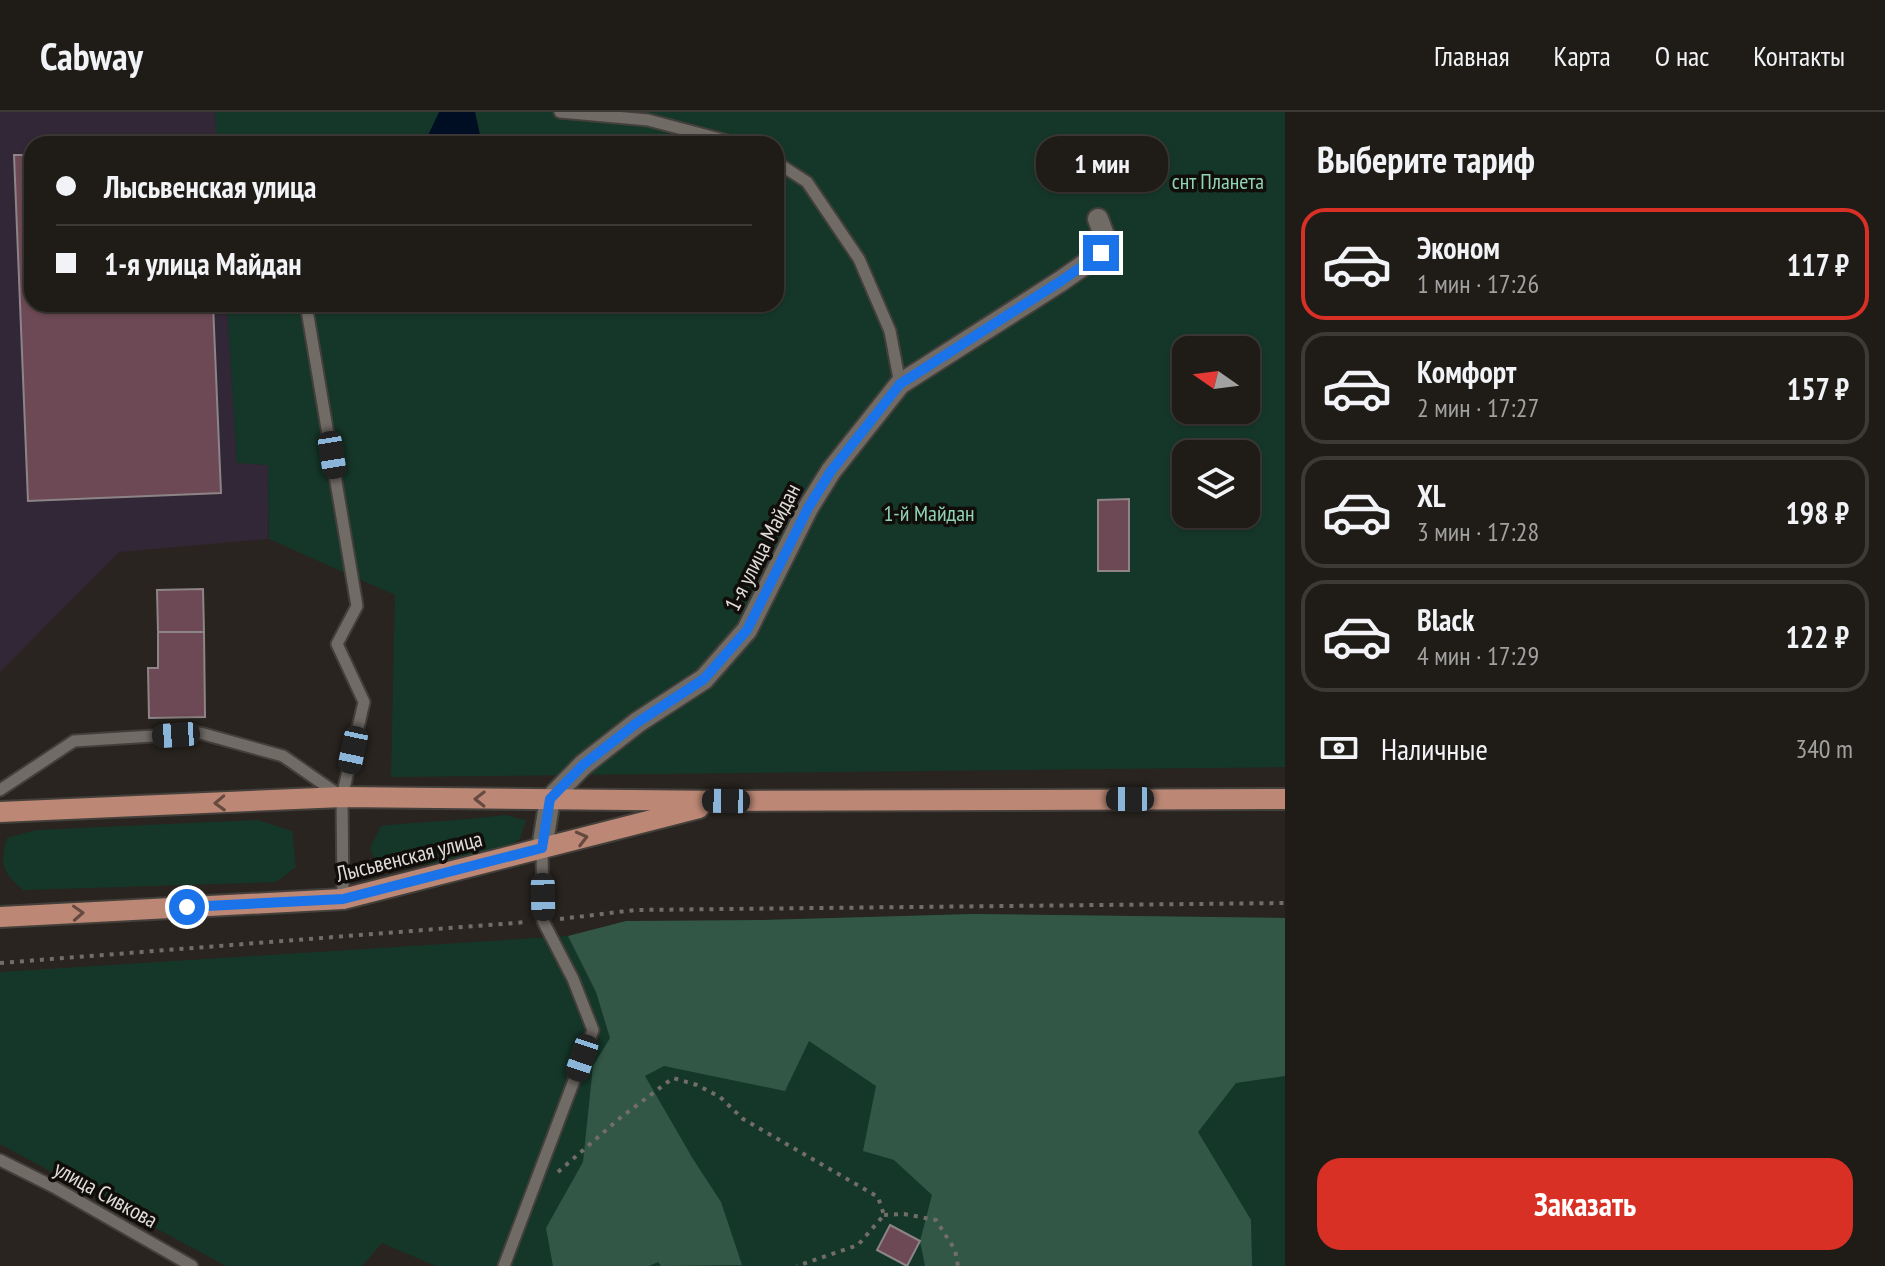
<!DOCTYPE html>
<html lang="ru">
<meta charset="utf-8">
<style>
body{margin:0;font-family:"PT Sans Narrow",sans-serif;background:#272420;color:#f1f3f6;height:100vh;display:flex;flex-direction:column;font-size:30px;white-space:nowrap}
*{box-sizing:border-box;margin:0}
p{font-size:26px;color:#a1a1a1}
.icon{flex:none;width:44px;height:44px;fill:none;stroke:currentColor;stroke-width:2;stroke-linecap:round;stroke-linejoin:round}
.map{position:relative;flex:1;overflow:hidden}
.drawer{display:flex;flex-direction:column;background:#1f1b17;width:600px}
.drawer>*{flex:none}
.top-card{position:absolute;left:24px;top:24px;width:760px;height:176px;border-radius:24px;box-shadow:0 2px 6px #0004,0 0 0 2px #3c3936;display:grid;align-content:center;height:176px;padding:0 32px;background:#1f1b17}
.needle{width:52px;rotate:284deg}
.controls{position:absolute;left:1172px;top:224px;display:grid;gap:16px}
.controls a{display:grid;place-items:center;width:88px;height:88px;border-radius:16px;background:#1f1b17;box-shadow:0 2px 6px #0004,0 0 0 2px #3c3936;font-size:40px}
.end{position:absolute;width:36px;height:36px;margin:-18px;border:10px solid #1a73e8;background:#fff;box-shadow:0 0 0 4px #fff}
.from{border-radius:50%}
.bubble{position:absolute;height:56px;border-radius:24px;background:#1f1b17;box-shadow:0 2px 6px #0004,0 0 0 2px #3c3936;font-size:26px;font-weight:600;line-height:56px;text-align:center}
.car{position:absolute;width:24px;height:48px;margin:-24px -12px;border-radius:10px;box-shadow:0 0 6px 2px #0007;background:linear-gradient(#222 24%,#8ab4d8 0 40%,#222 0 76%,#8ab4d8 0 86%,#222 0)}
.top-card b{display:flex;align-items:center;gap:28px;height:76px;font-size:30px}
.top-card b+b{border-top:2px solid #3c3936}
.top-card i{width:20px;height:20px;background:#f1f3f6}
ul{padding:0;list-style:none}
li{display:flex;align-items:center;gap:24px;height:112px;margin:0 16px 12px;padding:0 16px;border:4px solid #3c3936;border-radius:24px}
li div{flex:1}
li b{display:block;font-size:30px}
li em{font-style:normal;font-weight:600}
li.active{border-color:#d93025}
li>.icon{width:72px;height:72px;stroke-width:1.5}
h2{padding:0 32px;font-size:36px;line-height:96px}
.pay{display:flex;align-items:center;gap:20px;height:88px;padding:0 32px;font-size:30px}
.pay p{margin-inline-start:auto}
.button{display:flex;gap:16px;margin-top:auto;padding:16px 32px}
.button a{flex:1;height:92px;border-radius:24px;background:#d93025;color:#fff;font-size:32px;font-weight:600;line-height:92px;text-align:center}
header{display:flex;align-items:center;gap:48px;box-sizing:border-box;height:112px;padding:0 40px;background:#1f1b17;border-bottom:2px solid #3c3936}
header strong{font-size:38px}
nav{display:flex;gap:44px;margin-inline-start:auto;font-size:28px}
main{display:flex;flex:1;min-height:0}
.map>svg:first-child{display:block}
.commercial{fill:#322736}
.green{fill:#153729;fill-rule:evenodd}
.forest{fill:#325747}
.water{fill:#000e23}
.building{fill:#6c4955;stroke:#8d8487;stroke-width:2}
.lines{fill:none;stroke-linecap:round;stroke-linejoin:round}
.lane-casing{stroke:#433f3b;stroke-width:15}
.street-casing{stroke:#433f3b;stroke-width:24}
.primary-casing{stroke:#433f3b;stroke-width:24}
.path{stroke:#726d69;stroke-width:4;stroke-dasharray:4 6;stroke-linecap:butt}
.lane{stroke:#716b66;stroke-width:11}
.street{stroke:#716b66;stroke-width:20}
.primary{stroke:#bc8875;stroke-width:20}
.oneway{stroke:#664a40}
.route{stroke:#1a73e8;stroke-width:10}
.labels{text-anchor:middle;dominant-baseline:central;stroke-width:7;stroke-linejoin:round;paint-order:stroke}
.park-label{font-size:22px;fill:#90d3b5;stroke:#100d0b}
.street-label{font-size:22px;fill:#e1ddda;stroke:#100d0b}
</style>
<header>
<strong>Cabway</strong>
<nav><a>Главная</a><a>Карта</a><a>О нас</a><a>Контакты</a></nav>
</header>
<main>
<div class="map">
<svg width="1285" height="1154" viewBox="0 0 1285 1154">
<rect width="100%" height="100%" fill="#29241f"/>
<!-- commercial -->
<path class="commercial" d="M0,0H215L217,32H32V192H227L237,350L268,353V427L119,440L0,560Z"/>
<!-- green -->
<g class="green">
<path d="M215,0H1285V655L391,665L395,483L269,427L268,353L237,351L227,192H776V32H217ZM1186,238H1246V298H1186ZM1186,342H1246V402H1186Z"/>
<path d="M504,703L526,708L520,727L499,740L392,758L376,751L370,736L381,714C422,709 463,709 504,703Z"/>
<path d="M258,708L292,719L296,755L276,770L23,778C2,760 0,753 7,726L36,718Z"/>
<path d="M973,802L1285,806V1154H436L382,1131L362,1154H226L0,1032V860L568,824L760,808Z"/>
</g>
<!-- forest -->
<path class="forest" d="M973,802L1285,806V964L1236,971L1198,1020L1251,1108L1252,1154H925L920,1129L932,1083L894,1048L863,1039L876,974L809,929L785,979L664,954L645,964L693,1047L721,1090L742,1153L661,1154L658,1150L649,1154H553L546,1116L583,1050L593,954L610,926L596,880L568,824L626,809L760,808Z"/>
<!-- water -->
<path class="water" d="M439,0H475L482,32H424Z"/>
<!-- building -->
<g class="building">
<path d="M14,43H32V192H213L221,381L28,389Z"/>
<path d="M1129,387V459H1098V388Z"/>
<path d="M203,477L204,520H158L157,478Z"/>
<path d="M158,520H204L205,605L149,606L148,556H158Z"/>
<path d="M890,1113L920,1129L907,1154L877,1138Z"/>
</g>
<g class="lines">
<!-- lane casing -->
<g class="lane-casing">
<g id="lane">
<path d="M560,0L648,8L739,32"/>
<path d="M776,50L807,70L859,147L890,219L900,272"/>
<path d="M306,192L357,494L337,532L364,590L342,685L343,787"/>
<path d="M0,678L74,629L200,621L283,644L339,683"/>
<path d="M0,1048L54,1075L192,1154"/>
<path d="M504,1154L593,918L573,867L543,809L542,736"/>
</g>
</g>
<!-- street casing -->
<g class="street-casing">
<path id="street" d="M542,736L550,687L583,653L638,610L704,567L747,518L808,396L831,359L900,272L1061,169L1101,141L1106,128L1098,107"/>
</g>
<!-- primary casing -->
<g class="primary-casing">
<g id="primary">
<path d="M0,700L342,685L726,689L1285,687"/>
<path d="M0,805L343,787L699,696"/>
</g>
</g>
<!-- path -->
<g class="path">
<path d="M560,807L635,798L1285,791"/>
<path d="M0,851L527,810"/>
<path d="M558,1060L620,1006L673,966L697,973L720,985L743,1007L878,1085L884,1103L858,1133L797,1154"/>
<path d="M884,1103L904,1102L936,1108L955,1138L958,1154"/>
</g>
<!-- lane -->
<use href="#lane" class="lane"/>
<!-- street -->
<use href="#street" class="street"/>
<!-- primary -->
<use href="#primary" class="primary"/>
</g>
<!-- one-way arrows -->
<defs><path id="oneway-chevron" d="M-2-3.5L2.5 0L-2 3.5" fill="none" stroke-width="1.6" stroke-linecap="round" stroke-linejoin="round" transform="scale(2)"/></defs>
<g class="oneway">
<use href="#oneway-chevron" transform="translate(480 687) rotate(-179)"/>
<use href="#oneway-chevron" transform="translate(220 691) rotate(178)"/>
<use href="#oneway-chevron" transform="translate(582 726) rotate(-14)"/>
<use href="#oneway-chevron" transform="translate(78 801) rotate(-3)"/>
</g>
<g class="lines">
<!-- route -->
<path class="route" d="M187,795L343,787L542,736L550,687L583,653L638,610L704,567L747,518L808,396L831,359L900,272L1061,169L1101,141"/>
</g>
<g class="labels">
<!-- park labels -->
<g class="park-label">
<text x="1218" y="69">снт Планета</text>
<text x="929" y="401">1-й Майдан</text>
</g>
<!-- street labels -->
<g class="street-label">
<text transform="translate(762 435) rotate(-63)">1-я улица Майдан</text>
<text transform="translate(409 744) rotate(-14)">Лысьвенская улица</text>
<text transform="translate(106 1082) rotate(29)">улица Сивкова</text>
</g>
</g>
</svg>
<div class="controls">
<a><svg class="needle" viewBox="-14 -14 28 28"><path d="M0-13l5 13h-10z" fill="#e53935"/><path d="M0 13l5-13h-10z" fill="#a1a1a1"/></svg></a>
<a><svg class="icon" aria-label="layers" viewBox="0 0 24 24"><path d="M12 4l9 5-9 5-9-5zM3 14l9 5 9-5"/></svg></a>
</div>
<i class="end from" style="left:187px;top:795px"></i>
<i class="end" style="left:1101px;top:141px"></i>
<div class="bubble" style="left:1036px;top:24px;width:132px">1 мин</div>
<i class="car" style="left:332px;top:343px;rotate:171deg"></i>
<i class="car" style="left:176px;top:623px;rotate:266deg"></i>
<i class="car" style="left:353px;top:638px;rotate:192deg"></i>
<i class="car" style="left:1130px;top:687px;rotate:270deg"></i>
<i class="car" style="left:726px;top:689px;rotate:271deg"></i>
<i class="car" style="left:543px;top:785px;rotate:179deg"></i>
<i class="car" style="left:582px;top:946px;rotate:199deg"></i>
<div class="top-card">
<b><i class="from"></i>Лысьвенская улица</b>
<b><i></i>1-я улица Майдан</b>
</div>
</div>
<section class="drawer">
<h2>Выберите тариф</h2>
<ul>
<li class="active"><svg class="icon" aria-label="car" viewBox="0 0 24 24"><path d="M5 17H2v-5l4-1 3-4h7l3 4 3 1v5h-3M9 17h6M6 11h13"/><circle cx="7" cy="17" r="2"/><circle cx="17" cy="17" r="2"/></svg><div><b>Эконом</b><p>1 мин · 17:26</p></div><em>117 ₽</em></li>
<li><svg class="icon" aria-label="car" viewBox="0 0 24 24"><path d="M5 17H2v-5l4-1 3-4h7l3 4 3 1v5h-3M9 17h6M6 11h13"/><circle cx="7" cy="17" r="2"/><circle cx="17" cy="17" r="2"/></svg><div><b>Комфорт</b><p>2 мин · 17:27</p></div><em>157 ₽</em></li>
<li><svg class="icon" aria-label="car" viewBox="0 0 24 24"><path d="M5 17H2v-5l4-1 3-4h7l3 4 3 1v5h-3M9 17h6M6 11h13"/><circle cx="7" cy="17" r="2"/><circle cx="17" cy="17" r="2"/></svg><div><b>XL</b><p>3 мин · 17:28</p></div><em>198 ₽</em></li>
<li><svg class="icon" aria-label="car" viewBox="0 0 24 24"><path d="M5 17H2v-5l4-1 3-4h7l3 4 3 1v5h-3M9 17h6M6 11h13"/><circle cx="7" cy="17" r="2"/><circle cx="17" cy="17" r="2"/></svg><div><b>Black</b><p>4 мин · 17:29</p></div><em>122 ₽</em></li>
</ul>
<div class="pay"><svg class="icon" aria-label="cash" viewBox="0 0 24 24"><path d="M3 7h18v10H3z"/><circle cx="12" cy="12" r="2"/></svg>Наличные<p>340 m</p></div>
<div class="button"><a>Заказать</a></div>
</section>
</main>
